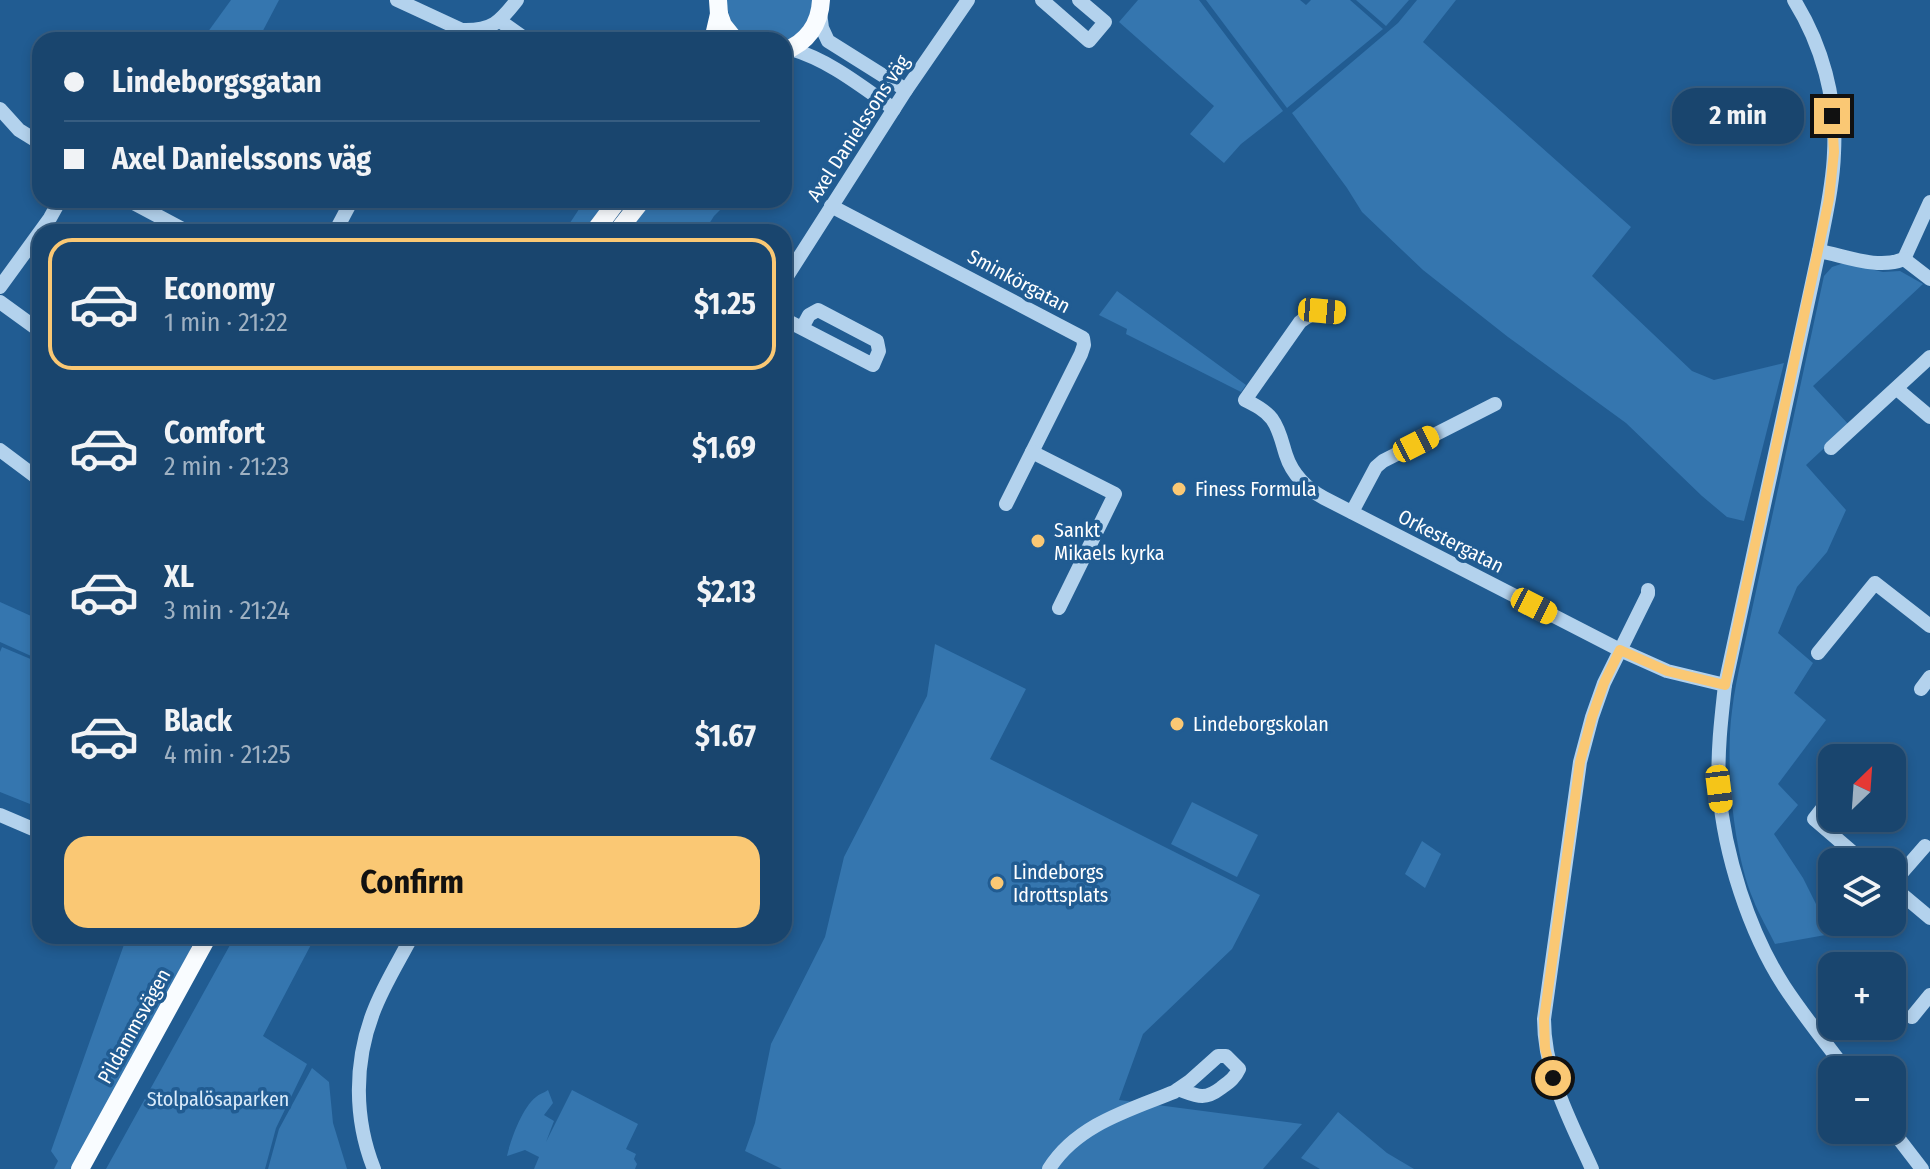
<!DOCTYPE html>
<meta charset="utf-8">
<style>
body{margin:0;font-family:"Fira Sans Condensed",sans-serif;background:#224c73;color:#f1f3f6;height:100vh;display:flex;flex-direction:column;font-size:30px;white-space:nowrap}
*{box-sizing:border-box;margin:0}
p{font-size:26px;color:#9fb1c2}
.icon{flex:none;width:44px;height:44px;fill:none;stroke:currentColor;stroke-width:2;stroke-linecap:round;stroke-linejoin:round}
.map{position:relative;flex:1;overflow:hidden}
.side{position:absolute;left:32px;top:224px;width:760px;height:720px;display:flex;flex-direction:column;background:#19456e;border-radius:24px;box-shadow:0 4px 12px #0003,0 0 0 2px #375d81}
.side>*{flex:none}
.banner{position:absolute;left:32px;top:32px;width:760px;height:176px;border-radius:24px;box-shadow:0 4px 12px #0003,0 0 0 2px #375d81;display:grid;align-content:center;height:176px;padding:0 32px;background:#19456e}
.needle{width:52px;rotate:25deg}
.buttons{position:absolute;left:1818px;top:744px;display:grid;gap:16px}
.buttons a{display:grid;place-items:center;width:88px;height:88px;border-radius:16px;background:#19456e;box-shadow:0 4px 12px #0003,0 0 0 2px #375d81;font-size:40px}
.end{position:absolute;width:36px;height:36px;margin:-18px;border:10px solid #fac874;background:#111;box-shadow:0 0 0 4px #111}
.from{border-radius:50%}
.bubble{position:absolute;height:56px;border-radius:24px;background:#19456e;box-shadow:0 4px 12px #0003,0 0 0 2px #375d81;font-size:26px;font-weight:700;line-height:56px;text-align:center}
.car{position:absolute;width:24px;height:48px;margin:-24px -12px;border-radius:10px;box-shadow:0 0 6px 2px #0007;background:linear-gradient(#f5c518 24%,#345 0 40%,#f5c518 0 76%,#345 0 86%,#f5c518 0)}
.banner b{display:flex;align-items:center;gap:28px;height:76px;font-size:30px}
.banner b+b{border-top:2px solid #375d81}
.banner i{width:20px;height:20px;background:#f1f3f6}
ul{padding:14px 0 0;list-style:none}
li{display:flex;align-items:center;gap:24px;height:132px;margin:0 16px 12px;padding:0 16px;border:4px solid transparent;border-radius:24px}
li div{flex:1}
li b{display:block;font-size:30px}
li em{font-style:normal;font-weight:700}
li.current{border-color:#fac874}
li>.icon{width:72px;height:72px;stroke-width:1.5}
.action{display:flex;gap:16px;margin-top:auto;padding:16px 32px}
.action a{flex:1;height:92px;border-radius:24px;background:#fac874;color:#111;font-size:32px;font-weight:700;line-height:92px;text-align:center}
.map>svg:first-child{display:block}
.green{fill:#3576af}
.lines{fill:none;stroke-linecap:round;stroke-linejoin:round}
.minor{stroke:#b3d2ed;stroke-width:14}
.major{stroke:#f9fcff;stroke-width:18}
.route{stroke:#fac874;stroke-width:10}
.poi-dot{fill:#fac874;stroke:#215c92;stroke-width:3}
.labels{text-anchor:middle;dominant-baseline:central;stroke-width:7;stroke-linejoin:round;paint-order:stroke}
.street-label{font-size:20px;fill:#fff;stroke:#215c92}
.poi-label{font-size:20px;fill:#fff;stroke:#215c92;text-anchor:start}
.park-label{font-size:20px;fill:#d8eafa;stroke:#215c92}
</style>
<div class="map">
<svg width="1930" height="1169" viewBox="0 0 1930 1169">
<rect width="100%" height="100%" fill="#215c92"/>
<!-- green -->
<g class="green">
<path d="M231,0H279L258,40H202Z"/>
<path d="M726,0H813C811,15 803,38 785,41C781,41 772,40 766,40C738,40 730,27 726,0Z"/>
<path d="M1138,0H1199L1283,111L1241,144L1224,163L1190,134L1214,106L1119,22Z"/>
<path d="M1206,0H1300L1306,5L1311,0H1350L1383,29L1287,108Z"/>
<path d="M1356,0H1409L1386,26Z"/>
<path d="M1417,0H1456L1423,42L1631,227L1592,276L1692,371L1714,380L1784,363L1744,521L1727,517L1702,496L1626,423L1508,337L1423,270L1362,212L1347,188L1292,113L1398,23Z"/>
<path d="M585,200H608L583,232H564Z"/>
<path d="M645,200H730L714,216L704,232H621Z"/>
<path d="M1841,264H1849L1883,272L1900,271L1923,284L1813,386L1849,425L1806,465L1846,510L1827,552L1797,587L1778,633L1813,663L1794,693L1826,720L1778,784L1798,805L1774,834L1803,878L1831,934L1775,944C1768,929 1759,915 1753,899C1733,851 1725,762 1732,711C1734,692 1738,674 1742,656L1824,276L1832,267Z"/>
<path d="M1117,291L1246,385L1241,392L1126,334L1127,329L1099,315Z"/>
<path d="M0,602L40,620V660L0,642Z"/>
<path d="M935,644L1026,689L990,759L1260,895L1232,949L1143,1034L1119,1100L1302,1124L1263,1169H782L745,1151L755,1123L771,1044L825,937L844,857L927,696Z"/>
<path d="M2,647L40,663V808L0,792V652Z"/>
<path d="M1192,802L1258,835L1237,877L1171,844Z"/>
<path d="M1422,841L1441,854L1425,888L1405,874Z"/>
<path d="M127,936H195L190,951L71,1169H54L58,1161L51,1151Z"/>
<path d="M235,936L315,937L263,1036L307,1064L276,1128L265,1169H106Z"/>
<path d="M312,1068L329,1082L333,1123L347,1169H268L279,1129Z"/>
<path d="M548,1090L553,1103L544,1115L554,1121L546,1142L572,1090L638,1124L626,1149L636,1154L634,1159L637,1164L635,1169H534L539,1157L525,1150L507,1156C511,1139 522,1108 536,1097C539,1094 544,1093 548,1090Z"/>
<path d="M1338,1112L1387,1153L1414,1169H1320L1301,1158Z"/>
</g>
<g class="lines">
<!-- minor -->
<g class="minor">
<path d="M397,0L462,30"/>
<path d="M1042,0L1089,41L1105,22L1079,0"/>
<path d="M1794,0C1822,45 1837,99 1834,153C1833,186 1825,218 1819,251L1725,685C1721,720 1717,755 1719,789C1724,854 1749,932 1784,986C1803,1015 1825,1042 1846,1070"/>
<path d="M820,12L822,28L828,41L906,90"/>
<path d="M500,21L527,40"/>
<path d="M456,40L462,30C492,31 500,22 517,0"/>
<path d="M791,49C829,60 861,86 894,109"/>
<path d="M0,109L19,130L40,143"/>
<path d="M128,200L188,232"/>
<path d="M831,206L1083,338L1084,345L1081,354L1006,504"/>
<path d="M335,232L352,200"/>
<path d="M1819,251C1846,256 1878,270 1904,259"/>
<path d="M1904,259L1930,202"/>
<path d="M1904,259L1930,279"/>
<path d="M784,281L906,90L968,0"/>
<path d="M0,287L50,218L60,200"/>
<path d="M0,302L40,331"/>
<path d="M1339,313C1324,311 1313,311 1300,322L1245,400C1255,405 1265,410 1272,419C1280,430 1282,443 1286,455C1292,474 1307,489 1324,498L1620,650L1667,671L1725,685"/>
<path d="M784,319L873,365L879,351L877,341L818,310L809,315L802,328"/>
<path d="M1897,389L1930,417"/>
<path d="M1831,448L1930,357"/>
<path d="M0,450L40,480"/>
<path d="M1032,452L1115,494L1059,608"/>
<path d="M1352,512L1376,467L1383,461L1495,404"/>
<path d="M1818,653L1875,583L1930,626"/>
<path d="M1921,689L1930,677"/>
<path d="M1863,758L1865,755"/>
<path d="M1832,796L1814,819L1864,862"/>
<path d="M0,815L40,832"/>
<path d="M1892,884L1925,846"/>
<path d="M1892,886L1930,918"/>
<path d="M1859,926L1862,922"/>
<path d="M1912,1017L1930,995"/>
<path d="M1892,1130L1922,1169"/>
<path d="M374,1169C354,1119 354,1063 373,1013C383,986 399,961 412,936"/>
<path d="M1049,1169C1076,1125 1129,1110 1174,1092L1190,1081L1218,1056H1226L1239,1069C1235,1078 1229,1082 1221,1088C1204,1101 1197,1096 1178,1089"/>
<path d="M1592,1169C1570,1120 1544,1073 1544,1019L1580,762L1592,717L1604,683L1648,594V590"/>
</g>
<!-- major -->
<g class="major">
<path d="M719,14L723,25L735,40"/>
<path d="M713,40L719,14L718,0"/>
<path d="M784,51C807,43 820,24 821,0"/>
<path d="M594,232L618,200"/>
<path d="M617,232L642,200"/>
<path d="M80,1169L208,936"/>
</g>
</g>
<g class="lines">
<!-- route -->
<path class="route" d="M1553,1078L1545,1048L1544,1019L1580,762L1592,717L1604,683L1620,650L1667,671L1725,685L1829,199L1834,152L1832,116"/>
</g>
<!-- markers -->
<g class="poi-dot">
<circle cx="1179" cy="489" r="8"/>
<circle cx="1038" cy="541" r="8"/>
<circle cx="1177" cy="724" r="8"/>
<circle cx="997" cy="883" r="8"/>
</g>
<g class="labels">
<!-- street labels -->
<g class="street-label">
<text transform="translate(858 128) rotate(-57)">Axel Danielssons väg</text>
<text transform="translate(1019 281) rotate(28)">Sminkörgatan</text>
<text transform="translate(1451 541) rotate(27)">Orkestergatan</text>
<text transform="translate(134 1026) rotate(-61)">Pildammsvägen</text>
</g>
<!-- poi labels -->
<g class="poi-label">
<text x="1195" y="489">Finess Formula</text>
<text x="1054" y="530">Sankt<tspan x="1054" dy="23">Mikaels kyrka</tspan></text>
<text x="1193" y="724">Lindeborgskolan</text>
<text x="1013" y="872">Lindeborgs<tspan x="1013" dy="23">Idrottsplats</tspan></text>
</g>
<!-- park labels -->
<g class="park-label">
<text x="218" y="1099">Stolpalösaparken</text>
</g>
</g>
</svg>
<div class="buttons">
<a><svg class="needle" viewBox="-14 -14 28 28"><path d="M0-13l5 13h-10z" fill="#e53935"/><path d="M0 13l5-13h-10z" fill="#9fb1c2"/></svg></a>
<a><svg class="icon" aria-label="layers" viewBox="0 0 24 24"><path d="M12 4l9 5-9 5-9-5zM3 14l9 5 9-5"/></svg></a>
<a>+</a>
<a>−</a>
</div>
<i class="end from" style="left:1553px;top:1078px"></i>
<i class="end" style="left:1832px;top:116px"></i>
<div class="bubble" style="left:1672px;top:88px;width:132px">2 min</div>
<i class="car" style="left:1322px;top:311px;rotate:95deg"></i>
<i class="car" style="left:1416px;top:444px;rotate:63deg"></i>
<i class="car" style="left:1534px;top:606px;rotate:117deg"></i>
<i class="car" style="left:1719px;top:789px;rotate:173deg"></i>
<div class="banner">
<b><i class="from"></i>Lindeborgsgatan</b>
<b><i></i>Axel Danielssons väg</b>
</div>
<section class="side">
<ul>
<li class="current"><svg class="icon" aria-label="car" viewBox="0 0 24 24"><path d="M5 17H2v-5l4-1 3-4h7l3 4 3 1v5h-3M9 17h6M6 11h13"/><circle cx="7" cy="17" r="2"/><circle cx="17" cy="17" r="2"/></svg><div><b>Economy</b><p>1 min · 21:22</p></div><em>$1.25</em></li>
<li><svg class="icon" aria-label="car" viewBox="0 0 24 24"><path d="M5 17H2v-5l4-1 3-4h7l3 4 3 1v5h-3M9 17h6M6 11h13"/><circle cx="7" cy="17" r="2"/><circle cx="17" cy="17" r="2"/></svg><div><b>Comfort</b><p>2 min · 21:23</p></div><em>$1.69</em></li>
<li><svg class="icon" aria-label="car" viewBox="0 0 24 24"><path d="M5 17H2v-5l4-1 3-4h7l3 4 3 1v5h-3M9 17h6M6 11h13"/><circle cx="7" cy="17" r="2"/><circle cx="17" cy="17" r="2"/></svg><div><b>XL</b><p>3 min · 21:24</p></div><em>$2.13</em></li>
<li><svg class="icon" aria-label="car" viewBox="0 0 24 24"><path d="M5 17H2v-5l4-1 3-4h7l3 4 3 1v5h-3M9 17h6M6 11h13"/><circle cx="7" cy="17" r="2"/><circle cx="17" cy="17" r="2"/></svg><div><b>Black</b><p>4 min · 21:25</p></div><em>$1.67</em></li>
</ul>
<div class="action"><a>Confirm</a></div>
</section>
</div>
